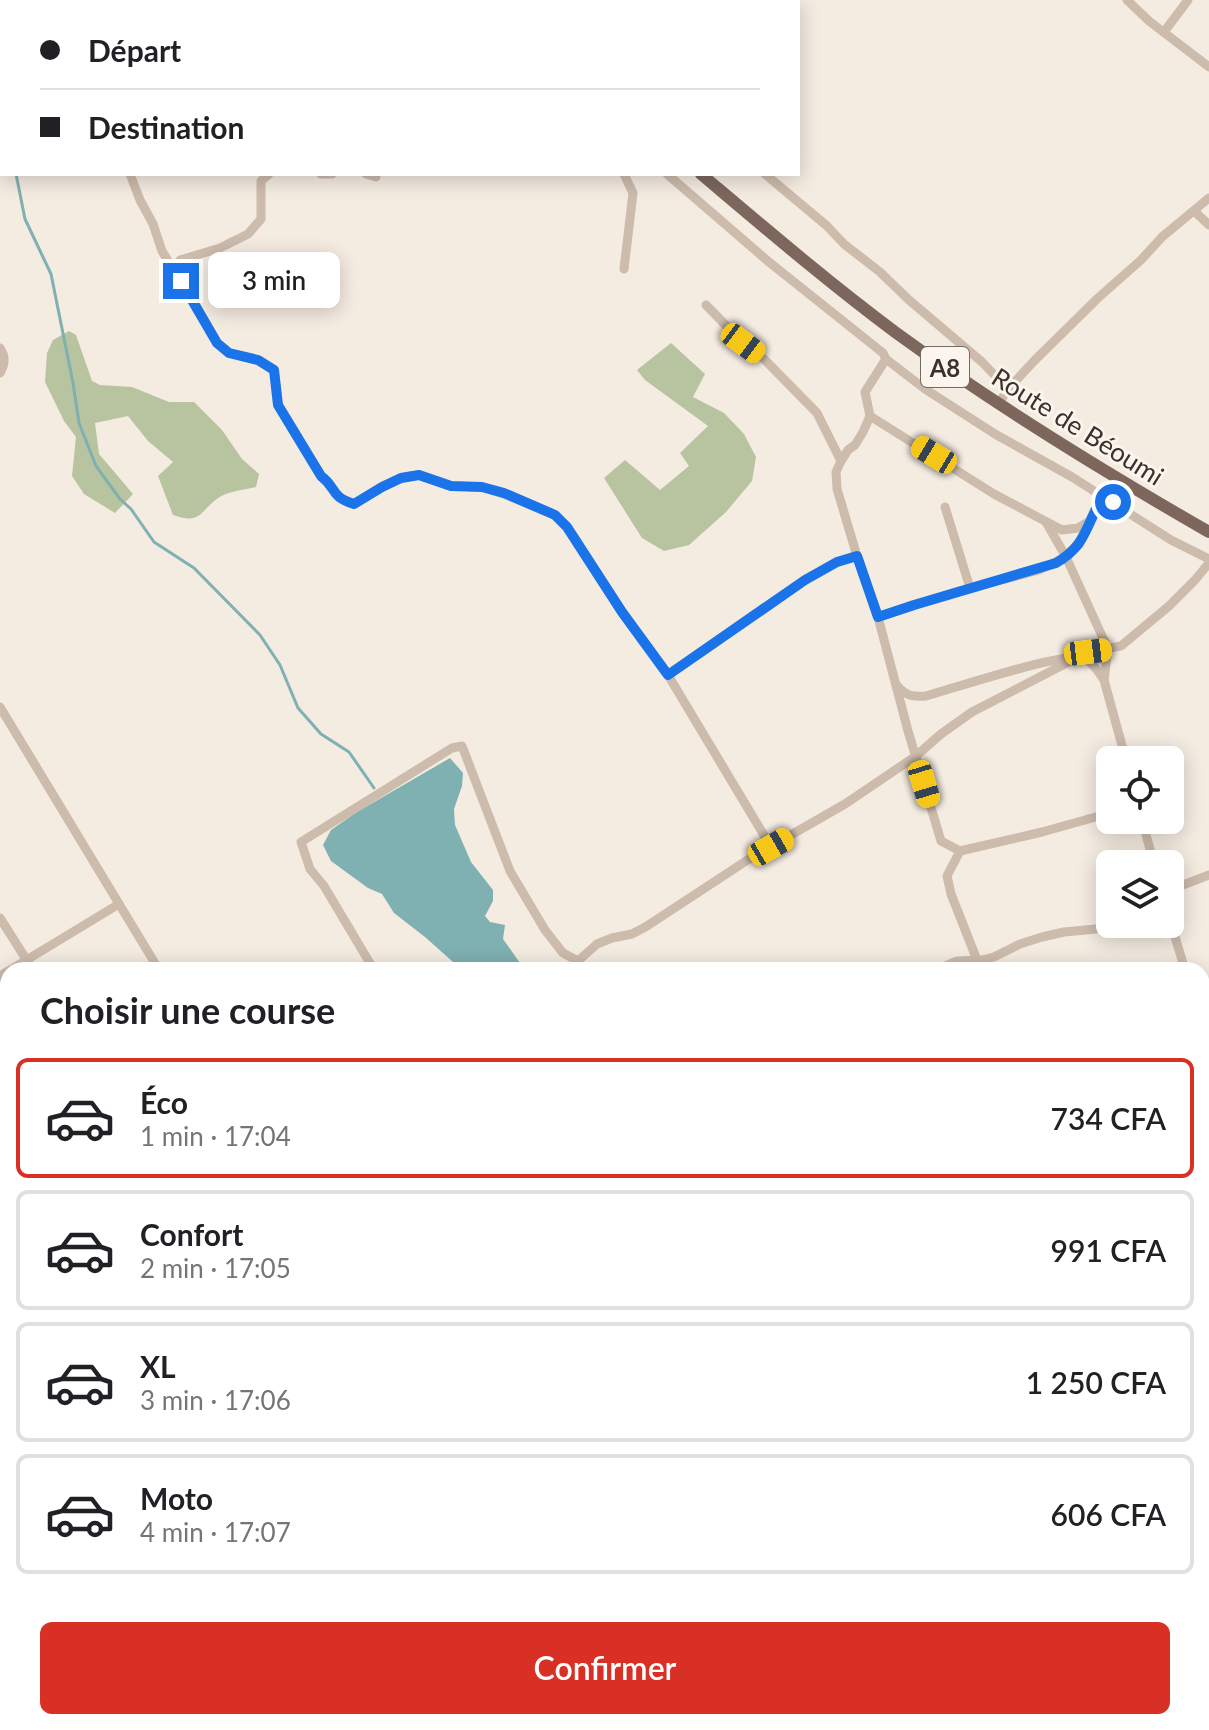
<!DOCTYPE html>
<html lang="fr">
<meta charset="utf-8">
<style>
body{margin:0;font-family:Lato,sans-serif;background:#f6f6f6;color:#202124;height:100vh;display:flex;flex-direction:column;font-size:30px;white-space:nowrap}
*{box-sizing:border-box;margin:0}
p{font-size:26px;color:#757577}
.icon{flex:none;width:44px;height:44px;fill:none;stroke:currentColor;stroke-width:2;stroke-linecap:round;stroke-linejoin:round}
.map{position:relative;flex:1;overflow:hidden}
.details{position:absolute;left:0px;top:962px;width:1210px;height:768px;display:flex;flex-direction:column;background:#fff;border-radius:24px 24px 0 0;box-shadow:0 4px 20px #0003}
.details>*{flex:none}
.hud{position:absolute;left:0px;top:0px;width:800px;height:176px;box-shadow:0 4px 20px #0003;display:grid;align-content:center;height:176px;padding:0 40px;background:#fff}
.controls{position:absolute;left:1096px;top:746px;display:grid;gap:16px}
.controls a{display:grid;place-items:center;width:88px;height:88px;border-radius:12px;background:#fff;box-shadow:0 4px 20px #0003;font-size:40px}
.end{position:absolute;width:36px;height:36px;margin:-18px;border:10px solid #1a73e8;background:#fff;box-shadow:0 0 0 4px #fff}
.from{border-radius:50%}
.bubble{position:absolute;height:56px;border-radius:12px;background:#fff;box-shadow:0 4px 20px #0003;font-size:26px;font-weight:600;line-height:56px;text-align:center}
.car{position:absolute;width:24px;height:48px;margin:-24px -12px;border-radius:10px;box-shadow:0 0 6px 2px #0007;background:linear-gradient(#f5c518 24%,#345 0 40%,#f5c518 0 76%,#345 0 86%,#f5c518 0)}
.hud b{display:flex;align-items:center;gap:28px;height:76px;font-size:30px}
.hud b+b{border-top:2px solid #e0e0e0}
.hud i{width:20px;height:20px;background:#202124}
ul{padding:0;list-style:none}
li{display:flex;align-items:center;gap:24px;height:120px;margin:0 16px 12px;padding:0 24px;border:4px solid #e0e0e0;border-radius:12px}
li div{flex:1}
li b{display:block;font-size:30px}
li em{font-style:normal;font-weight:600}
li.active{border-color:#d93025}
li>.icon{width:72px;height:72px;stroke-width:1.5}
h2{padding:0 40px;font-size:36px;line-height:96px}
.primary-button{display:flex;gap:16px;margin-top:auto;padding:16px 40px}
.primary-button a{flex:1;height:92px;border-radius:12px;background:#d93025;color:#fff;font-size:32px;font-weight:600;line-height:92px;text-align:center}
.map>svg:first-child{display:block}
.green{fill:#b8c4a0}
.water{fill:#7fb0b2}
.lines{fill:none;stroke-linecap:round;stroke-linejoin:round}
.stream{stroke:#7fb0b2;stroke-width:3}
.minor{stroke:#cdbbac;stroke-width:9}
.major{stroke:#7d675c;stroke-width:12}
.route{stroke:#1a73e8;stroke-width:10}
.labels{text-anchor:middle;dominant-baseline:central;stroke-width:6;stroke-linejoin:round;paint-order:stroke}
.shield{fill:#fbf5ee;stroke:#756b66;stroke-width:2}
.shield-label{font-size:24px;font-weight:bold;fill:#3b302b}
.street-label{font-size:26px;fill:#3b302b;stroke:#fbf5ee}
</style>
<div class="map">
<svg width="1209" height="1730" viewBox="0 0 1209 1730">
<rect width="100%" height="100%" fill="#f4ebe1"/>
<!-- green -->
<g class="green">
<path d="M69,331L76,335L92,381L100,385L132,387L169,402H194L222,430L242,459L259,474L256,487C244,490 228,491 218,498C199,512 201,525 173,515L158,476L173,462L148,441L128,416L95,423L99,454L133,494L115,513L84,494L72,476L76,437L64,421L45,382L47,353L53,340Z"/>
<path d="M671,343L705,374L693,397L724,413L744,434L756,457L752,481L726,512L689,545L664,551L642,538L604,478L625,460L660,490L689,466L680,453L708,426L645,380L637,370Z"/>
</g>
<!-- water -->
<path class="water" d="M450,758L463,773L462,786L454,809L455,825L471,862L493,890V901L485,916L490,922L505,925L503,939L525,970H462L425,937L394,913L382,894L368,888L331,861L323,845L331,830L357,812Z"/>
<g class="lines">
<!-- stream -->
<g class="stream">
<path d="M370,0L372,2"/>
<path d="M0,110L2,113"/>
<path d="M16,174L25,219L51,274L73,383L79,423L96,466L120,499L131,509L154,542L194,568L260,635L280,665L298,708L321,734L349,752L374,788"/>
</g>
<!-- minor -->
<g class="minor">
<path d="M127,0L128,2"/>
<path d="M1127,0L1149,21L1209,67"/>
<path d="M1164,32L1188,0"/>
<path d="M130,174L140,200L153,224L162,251L217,343L229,353L258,360L274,370L278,405L321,476C338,488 329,496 354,504L382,487L401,478L419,475L451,486L482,487L518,499L555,515L567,527L622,612L668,675L771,847"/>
<path d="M321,174H332"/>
<path d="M366,174L376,177"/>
<path d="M667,174L769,262L883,353L886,359L925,389L995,434L1072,477L1171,540L1209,559"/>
<path d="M765,174L827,226L844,244L880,272L909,300L982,362L1008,389"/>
<path d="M1194,211L1209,225"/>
<path d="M624,269L633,193L624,174"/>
<path d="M174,270L180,260L220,248L248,234L261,219V181L269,174"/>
<path d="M706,305L743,343L764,359L817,413L841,461"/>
<path d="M0,348C6,357 5,364 0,373"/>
<path d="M886,359L865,392L870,416L863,432L855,445L848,450L841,461L836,472L837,489L857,556L878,617L908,731L941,841L960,851L947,876L951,894L977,960"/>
<path d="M999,403L1008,389L1035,360L1098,298L1141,260L1162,237L1209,198"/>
<path d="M870,416L994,494L1062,530L1078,528L1090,521"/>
<path d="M945,507L970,588"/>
<path d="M1046,522L1066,557L1108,649L1104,680L1126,760"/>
<path d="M878,617L959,591L1039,570L1066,557L1079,545L1094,511L1103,497"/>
<path d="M668,675L805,580L837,562L857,556"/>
<path d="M896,684C905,696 912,697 926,696C951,689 1066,651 1083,658C1092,662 1098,671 1104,680"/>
<path d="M0,707L159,970"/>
<path d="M1142,820L1154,864"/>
<path d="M960,851L1042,832L1110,813"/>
<path d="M1170,890L1209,875"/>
<path d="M0,918L33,970"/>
<path d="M1170,920L1185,970"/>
<path d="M578,961L597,944L612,938L632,934L647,926L749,859L845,804L916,756L941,734L972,712L1088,652L1121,646L1169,606L1195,580L1209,563"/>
<path d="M935,967H943L957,961L982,960L994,957L1020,944L1042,937L1064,932L1096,929L1110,922"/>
<path d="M10,970L119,904"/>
<path d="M374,970L324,886L310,869L301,842L452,748L462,746L510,871L545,930L563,953L578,961L580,970"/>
<path d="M0,976L8,971"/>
<path d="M1202,1028L1209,1051"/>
<path d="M0,1090L8,1084"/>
<path d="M0,1431L8,1429"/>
<path d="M1202,1539L1209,1538"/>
<path d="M1056,1730L1059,1722"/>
<path d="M1123,1730L1125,1722"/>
</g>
<!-- major -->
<g class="major">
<path d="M499,0L501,2"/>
<path d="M701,174C765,228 828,282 895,332C995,405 1101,470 1209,532"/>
<path d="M1202,1288L1209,1287"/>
<path d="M0,1454L8,1452"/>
</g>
</g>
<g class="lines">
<!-- route -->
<path class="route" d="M181,281L217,343L229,353L258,360L274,370L278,405L321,476C338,489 329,496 354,504L382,487L401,478L419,475L451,486L482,487L504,493L555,515L567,527L622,612L668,675L805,580L837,562L857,556L878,617L914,605L1056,563C1088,544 1085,525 1103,497L1113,502"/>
</g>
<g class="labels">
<!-- shield labels -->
<rect class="shield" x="921" y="347" width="48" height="40" rx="6"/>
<g class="shield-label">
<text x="945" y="367">A8</text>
</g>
<!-- street labels -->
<g class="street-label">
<text transform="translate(1078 426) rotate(32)">Route de Béoumi</text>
</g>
</g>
</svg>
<div class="controls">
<a><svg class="icon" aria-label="locate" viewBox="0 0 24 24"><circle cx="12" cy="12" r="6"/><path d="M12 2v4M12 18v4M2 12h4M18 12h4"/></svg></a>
<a><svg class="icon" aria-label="layers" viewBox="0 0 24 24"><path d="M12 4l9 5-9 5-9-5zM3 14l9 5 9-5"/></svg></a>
</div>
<i class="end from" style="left:1113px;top:502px"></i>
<i class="end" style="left:181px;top:281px"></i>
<div class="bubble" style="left:208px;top:252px;width:132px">3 min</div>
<i class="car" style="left:743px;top:343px;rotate:127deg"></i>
<i class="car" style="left:934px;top:455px;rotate:301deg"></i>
<i class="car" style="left:1088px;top:652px;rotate:83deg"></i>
<i class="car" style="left:924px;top:784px;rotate:163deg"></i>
<i class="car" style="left:771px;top:847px;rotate:60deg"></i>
<div class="hud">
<b><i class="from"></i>Départ</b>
<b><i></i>Destination</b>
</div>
<section class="details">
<h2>Choisir une course</h2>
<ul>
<li class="active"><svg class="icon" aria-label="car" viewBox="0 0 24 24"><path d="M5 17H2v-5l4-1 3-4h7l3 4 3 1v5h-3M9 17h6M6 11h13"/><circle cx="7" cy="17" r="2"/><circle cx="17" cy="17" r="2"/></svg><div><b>Éco</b><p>1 min · 17:04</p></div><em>734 CFA</em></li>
<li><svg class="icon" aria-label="car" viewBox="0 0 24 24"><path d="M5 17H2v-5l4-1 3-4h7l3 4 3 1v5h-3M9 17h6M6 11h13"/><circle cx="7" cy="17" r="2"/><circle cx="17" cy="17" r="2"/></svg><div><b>Confort</b><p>2 min · 17:05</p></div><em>991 CFA</em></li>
<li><svg class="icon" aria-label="car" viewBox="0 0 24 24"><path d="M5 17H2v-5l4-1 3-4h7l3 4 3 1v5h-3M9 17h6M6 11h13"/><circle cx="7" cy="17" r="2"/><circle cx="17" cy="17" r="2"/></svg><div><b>XL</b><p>3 min · 17:06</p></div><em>1 250 CFA</em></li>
<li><svg class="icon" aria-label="car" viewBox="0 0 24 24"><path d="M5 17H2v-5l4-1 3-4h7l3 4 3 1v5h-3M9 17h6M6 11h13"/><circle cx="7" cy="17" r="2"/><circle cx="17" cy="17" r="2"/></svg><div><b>Moto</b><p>4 min · 17:07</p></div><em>606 CFA</em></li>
</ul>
<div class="primary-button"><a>Confirmer</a></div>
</section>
</div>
